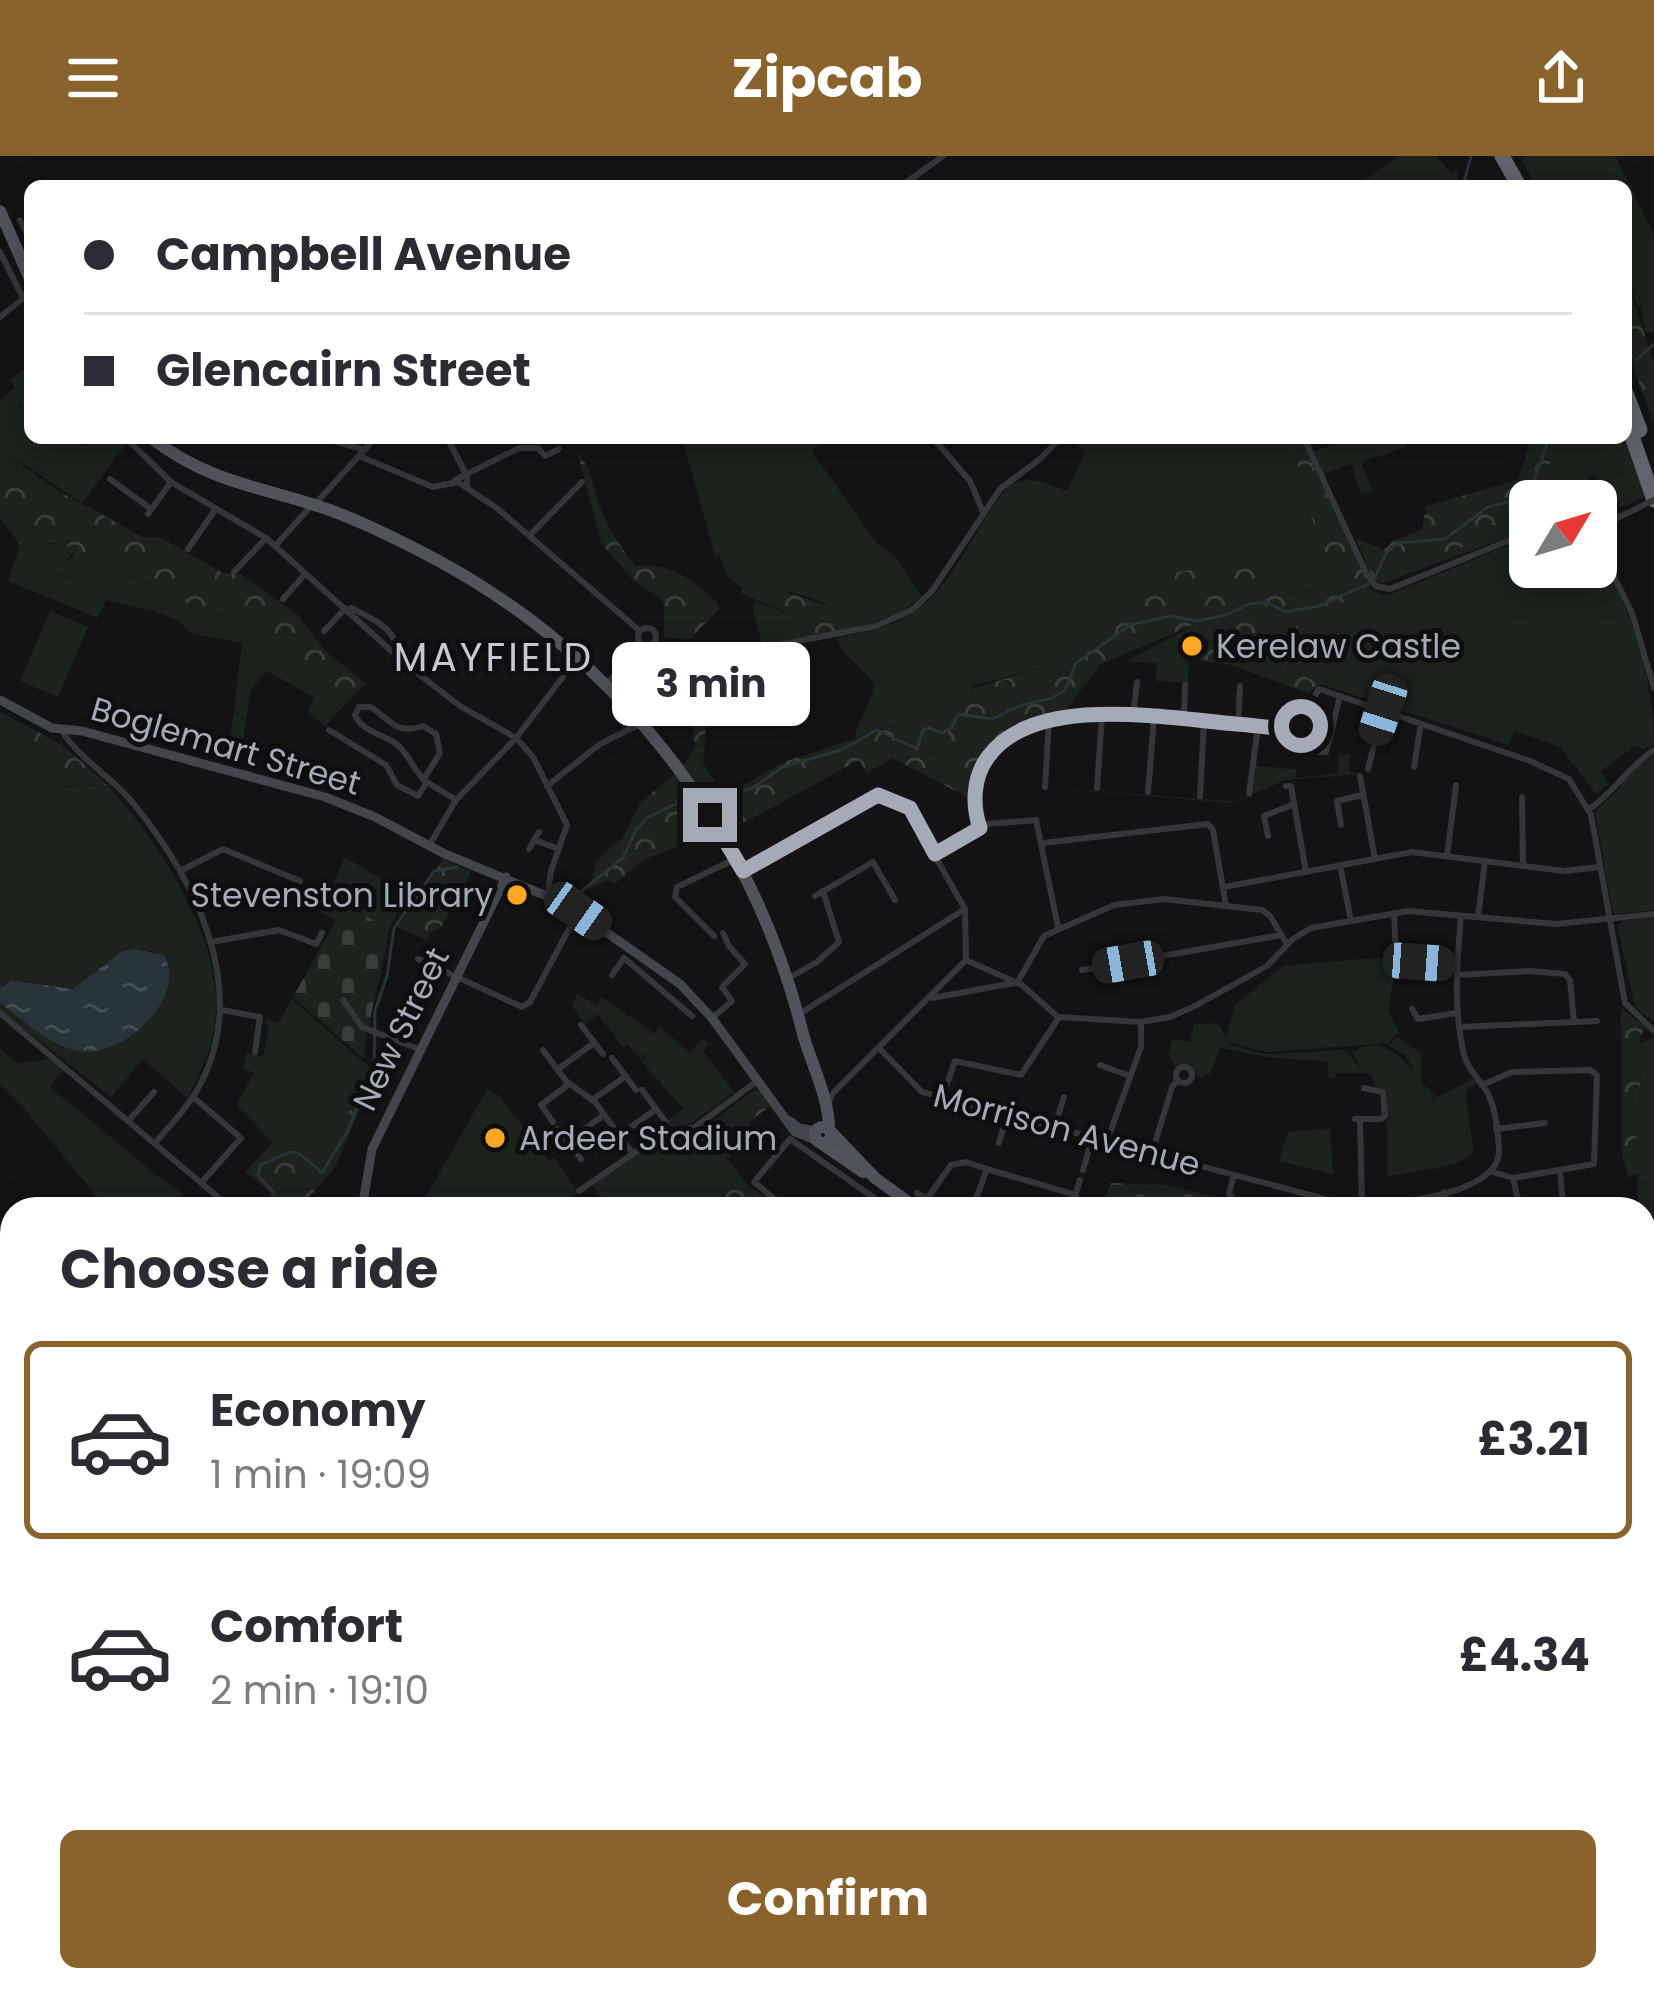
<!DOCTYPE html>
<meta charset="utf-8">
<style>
body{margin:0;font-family:Poppins,sans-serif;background:#f2f2f3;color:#2b2b33;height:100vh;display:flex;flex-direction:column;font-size:45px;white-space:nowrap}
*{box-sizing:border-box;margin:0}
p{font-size:39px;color:#7c7c81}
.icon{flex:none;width:66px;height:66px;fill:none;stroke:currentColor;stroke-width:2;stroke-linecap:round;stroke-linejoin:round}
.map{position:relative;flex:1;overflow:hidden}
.side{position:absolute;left:0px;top:1041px;width:1656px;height:795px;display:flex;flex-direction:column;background:#fff;border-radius:36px 36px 0 0;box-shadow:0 6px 30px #0003}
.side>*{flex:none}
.guide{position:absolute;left:24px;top:24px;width:1608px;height:264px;border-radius:18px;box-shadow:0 6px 30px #0003;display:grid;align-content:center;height:264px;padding:0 60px;background:#fff}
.needle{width:78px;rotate:52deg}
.controls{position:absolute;left:1509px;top:324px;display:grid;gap:24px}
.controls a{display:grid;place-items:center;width:108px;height:108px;border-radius:18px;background:#fff;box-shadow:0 6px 30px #0003;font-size:60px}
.end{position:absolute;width:54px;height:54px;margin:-27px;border:15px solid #a4abb6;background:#111;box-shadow:0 0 0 6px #111}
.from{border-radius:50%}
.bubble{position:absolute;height:84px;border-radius:18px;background:#fff;box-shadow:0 6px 30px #0003;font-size:39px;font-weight:700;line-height:84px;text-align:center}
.car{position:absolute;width:36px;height:72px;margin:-36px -18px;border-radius:15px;box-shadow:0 0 9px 3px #0007;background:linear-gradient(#222 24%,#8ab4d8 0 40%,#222 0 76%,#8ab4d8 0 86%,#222 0)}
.guide b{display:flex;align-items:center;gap:42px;height:114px;font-size:45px}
.guide b+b{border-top:3px solid #e1e1e2}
.guide i{width:30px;height:30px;background:#2b2b33}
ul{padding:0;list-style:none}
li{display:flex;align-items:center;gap:36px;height:198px;margin:0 24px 18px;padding:0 36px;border:6px solid transparent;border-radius:18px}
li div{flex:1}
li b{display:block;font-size:45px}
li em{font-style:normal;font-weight:700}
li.current{border-color:#89622c}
li>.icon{width:108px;height:108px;stroke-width:1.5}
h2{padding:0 60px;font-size:54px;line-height:144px}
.primary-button{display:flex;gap:24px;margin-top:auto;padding:24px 60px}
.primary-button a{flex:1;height:138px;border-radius:18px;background:#89622c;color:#fff;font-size:48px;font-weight:700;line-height:138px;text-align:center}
header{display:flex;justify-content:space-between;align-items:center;height:156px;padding:0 60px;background:#89622c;color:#fff;font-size:54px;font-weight:700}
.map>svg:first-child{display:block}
.green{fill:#1b231c}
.forest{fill:url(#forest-crowns)}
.cemetery{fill:url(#cemetery-stones)}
.water{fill:url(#water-ripples)}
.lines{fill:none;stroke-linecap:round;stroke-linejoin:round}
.stream{stroke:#29333a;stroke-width:3}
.street{stroke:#34363a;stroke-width:6}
.secondary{stroke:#42454b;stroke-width:9}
.primary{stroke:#50535a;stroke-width:12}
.highway{stroke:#60646c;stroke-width:15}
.rail-casing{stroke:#474a50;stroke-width:8}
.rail{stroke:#0e0e10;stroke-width:3;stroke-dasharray:9;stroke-linecap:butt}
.street-bridge{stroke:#34363a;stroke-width:6}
.route{stroke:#a4abb6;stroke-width:15}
.poi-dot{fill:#fca624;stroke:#0e0e10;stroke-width:4.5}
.labels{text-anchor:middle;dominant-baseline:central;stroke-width:10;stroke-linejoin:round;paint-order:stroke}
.poi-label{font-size:33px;fill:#a4abb6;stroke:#0e0e10;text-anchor:start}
.street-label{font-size:33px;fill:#a4abb6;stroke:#0e0e10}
.quarter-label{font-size:39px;letter-spacing:3px;fill:#c5cad2;stroke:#0e0e10}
</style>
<header><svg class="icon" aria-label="menu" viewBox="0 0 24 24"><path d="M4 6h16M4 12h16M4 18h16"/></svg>Zipcab<svg class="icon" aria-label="share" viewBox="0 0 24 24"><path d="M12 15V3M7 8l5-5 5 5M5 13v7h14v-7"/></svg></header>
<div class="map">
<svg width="1654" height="1835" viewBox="0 0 1654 1835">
<defs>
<pattern id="forest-crowns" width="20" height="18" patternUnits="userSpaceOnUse" patternTransform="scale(3)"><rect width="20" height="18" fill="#1b231c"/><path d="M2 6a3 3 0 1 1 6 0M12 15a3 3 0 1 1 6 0" fill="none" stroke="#39403b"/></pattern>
<pattern id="cemetery-stones" width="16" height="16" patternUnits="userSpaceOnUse" patternTransform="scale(3)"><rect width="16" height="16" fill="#1b231c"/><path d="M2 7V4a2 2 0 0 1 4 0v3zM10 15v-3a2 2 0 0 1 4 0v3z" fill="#39403b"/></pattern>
<pattern id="water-ripples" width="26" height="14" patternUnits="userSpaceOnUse" patternTransform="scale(3)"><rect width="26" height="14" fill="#29333a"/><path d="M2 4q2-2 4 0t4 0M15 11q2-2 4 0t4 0" fill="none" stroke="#454e54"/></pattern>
</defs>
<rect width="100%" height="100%" fill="#131315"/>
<!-- green -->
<g class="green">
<path d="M1400,0H1436L1451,17L1457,15L1459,30H1355Z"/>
<path d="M1526,0H1615L1654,78V176L1645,177L1640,149L1637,150L1626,120V30H1536L1521,3Z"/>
<path d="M30,207V240L24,246L30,253V282H79L85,290L98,282H120L126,288L82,347L0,293V245L15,231L10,225Z"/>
<path d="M682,282H832L811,294L876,386L896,401L921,440L904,455L863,470C831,445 782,428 742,432L727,419L719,399L715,400Z"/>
<path d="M1070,282H1292L1306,347L1339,431L1286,439L1239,411L1220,424L1197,413L1176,416L1039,512L973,530L949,581L932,599L897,569L855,582C857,562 873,549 874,527L843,495L836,482C858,477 881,474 901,464C954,437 972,371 1009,330C1031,318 1045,327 1067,335L1085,296Z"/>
<path d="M1343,282H1404L1406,291L1361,306L1373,336L1361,337L1351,308L1323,318L1313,295L1344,286Z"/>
<path d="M1555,282H1626L1647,340L1620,352L1618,345L1593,318L1566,345H1530V373L1383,427L1413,393L1495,356L1557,288Z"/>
<path d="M1530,380V411H1596V394C1631,452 1654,519 1654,588L1644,594L1635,590L1601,615L1608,629L1596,638L1560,591L1514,575L1509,589L1320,528L1287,513L1299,468L1371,433L1382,439L1391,438Z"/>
<path d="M35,385C50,390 63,386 76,393L55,418L84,425L97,414L110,412L166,434L197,454L225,460L245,473L263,494L319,534L334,560L326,570L308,558L314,541L266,515L250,535L243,586L230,587L242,487L191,477L178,465L157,456L106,444L98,462L8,425L20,390Z"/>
<path d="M755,445L806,464L816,479L763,491L753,455Z"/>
<path d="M50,455L88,471L58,541L20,525Z"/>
<path d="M1194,469L1201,479H1265L1273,487L1252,507L1220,502L1212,494L1211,486L1200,479L1182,480L1177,494L1183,502L1189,504L1188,527L1156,525L1157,507L1127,505Z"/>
<path d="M0,579C11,587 17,585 29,589C45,596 53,616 60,631L108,629C155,682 220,778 216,853C215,886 203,913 187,942L143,903L111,941L0,854V847C56,892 100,920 155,854V795L121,796L73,833L25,825L6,826L0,833Z"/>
<path d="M1339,599H1350L1349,615L1359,618L1285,624L1232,647L1044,632L1233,645L1253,637L1256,610L1296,613V622L1337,617Z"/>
<path d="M1654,599V754L1615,758L1612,754L1595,656L1620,632L1630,616Z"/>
<path d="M345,701L388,727L385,732L404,745L389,773L346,748L336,764L321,757Z"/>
<path d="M1654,761V866L1635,851L1618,772L1615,774L1622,765Z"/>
<path d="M1395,800L1397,804L1388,855L1399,876L1388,887L1266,896L1231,887L1226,881L1235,849L1283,810Z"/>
<path d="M577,838L597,849L602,841L654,877L660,871L690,897L703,882L709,887L703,895L734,936L693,966L669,972L665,967L683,953L642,906L647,897L641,904L628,888L623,891L598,858L585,868L572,850Z"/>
<path d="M292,843L375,916L335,1011L299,1053H269L271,1037L246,1016L273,986L236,949L254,917L243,912L247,897L263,900L269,870L265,868L267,862L278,868Z"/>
<path d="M1213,867L1221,871L1230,889L1267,898L1344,894L1364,915L1352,897C1376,878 1399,898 1414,916L1406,900L1388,889L1398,881L1421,897L1422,928L1436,939L1429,945L1473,923L1477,927L1465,935L1474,997L1455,1008L1387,1021V963L1394,961H1387L1386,938L1375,929L1373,922L1367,917H1336L1335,922H1329L1327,905L1273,902L1220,892L1210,918L1199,921L1186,908L1176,911L1168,899L1173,883L1190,886L1194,868Z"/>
<path d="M1648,889L1654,895V1335L1644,1341V1053H1638L1637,1018L1629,1021L1622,1000L1636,992L1642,903Z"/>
<path d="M0,893L16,907L49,903L63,914L50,931L154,1017L184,1038L172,1053H111L97,1041L23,951L0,929Z"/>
<path d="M487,933L499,940L550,1005L554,1002L579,1036L556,1053H419Z"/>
<path d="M1330,972L1333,1018L1279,1005L1288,976Z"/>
<path d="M688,976L750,1053H610L592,1029L664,981Z"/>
<path d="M0,1330L3,1342L12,1346V1824H83L87,1835H0Z"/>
</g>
<!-- forest -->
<g class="forest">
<path d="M1626,120L1654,208V269L1626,190Z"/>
<path d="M1292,282H1300L1371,433L1299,468L1287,512L1320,528L1308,537L1231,509L1200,505L1201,498L1207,499L1209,484L1219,502L1229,497L1252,506L1255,497L1272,487L1266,479H1200L1193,469L1101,508L1065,555L1000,582L976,611L967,641L892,602L867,617L859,604L727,676L684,609L696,588L691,581L694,572L688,545L721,518L707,557L703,607L720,635H735L781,607L897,569L932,599L949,581L940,543L1039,512L1176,416L1197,413L1220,424L1239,410L1275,417L1287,439L1338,431L1306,347Z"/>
<path d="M1531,282H1555L1557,288L1539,337L1496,356L1501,373L1442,400L1413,393L1383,427L1373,424L1356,382L1384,394L1393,385L1422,373L1426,350L1518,324Z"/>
<path d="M0,293L57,334L143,381H160L223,417L242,419L298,459L326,496L366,527L334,560L319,534L263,494L245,473L225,460L197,454L166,434L111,412L97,414L84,425L55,418L54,409L71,403L76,393C61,386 36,385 20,389L0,361Z"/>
<path d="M578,298C592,311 593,333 600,351C608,373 621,392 635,410C670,405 700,427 721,452L690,483L664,481V449L660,442L633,424L601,387Z"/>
<path d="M767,430L844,455L863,470L816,479L806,464L740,437L742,432Z"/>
<path d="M0,556L62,589L108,629L60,630C53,616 45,596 28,589C17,585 11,587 0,579Z"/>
<path d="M676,617L723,690L719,692L700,682L645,703L614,728L608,724L589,733L596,705L623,681L641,646Z"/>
<path d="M443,703L471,716L441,772L430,776L427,784L396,771Z"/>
<path d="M1621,852L1645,871L1639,884L1642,887L1654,880V895L1648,890L1642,903L1636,992L1622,1000Z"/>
<path d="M363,905L375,916L335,1011L299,1053H269L271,1037L246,1016L273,987L258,971L268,967L301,982L306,998L320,1007L354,946L352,920Z"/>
<path d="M753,935H760L770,950L748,967L757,979L727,1003L749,1030L780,1051L707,1053L704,1049L709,1024L718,1036L726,1037L733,1032L692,980Z"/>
</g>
<!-- cemetery -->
<g class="cemetery">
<path d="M345,748L389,773C383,818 368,858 364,903L293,841Z"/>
<path d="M1111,1027L1167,1029L1215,1041L1210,1053H1100Z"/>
</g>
<!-- water -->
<path class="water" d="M135,793L164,799C188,842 123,902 80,895C51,891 23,864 0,847V833L11,824L73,833L121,796Z"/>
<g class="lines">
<!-- stream -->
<g class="stream">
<path d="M1463,30L1471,0"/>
<path d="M1636,204L1654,188"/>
<path d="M1375,421L1386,397L1398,387L1445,383L1488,351L1516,344L1524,337L1535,322L1549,282"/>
<path d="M722,640L753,632L782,611L841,594L877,574L917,593L923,574L929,572L942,577L952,571L958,558L992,563L1022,549L1052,542L1065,534L1076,507L1130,469L1170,460L1197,465L1226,459L1249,448L1267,446L1285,456L1319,450L1368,428"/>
<path d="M573,742L623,702L636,674L647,662L681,645"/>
<path d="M273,1053L274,1037L258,1020L260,1009C297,995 288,986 322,1017L348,974L374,910L375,855L387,820L394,772L434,715L457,711"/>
<path d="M1644,1512L1654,1507"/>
<path d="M1186,1824V1825"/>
<path d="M1552,1835L1558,1824"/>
</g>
<!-- street -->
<g class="street">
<path d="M901,30L943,0"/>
<path d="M20,64L30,84"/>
<path d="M0,96L23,142"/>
<path d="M0,161L30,137"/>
<path d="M26,247L30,243"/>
<path d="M126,282L171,326L266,382L407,509L460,550L516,582L533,601L567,669L551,715L548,737"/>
<path d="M324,282L365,294"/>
<path d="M447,282L467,320V331"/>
<path d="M933,282L970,325L983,356"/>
<path d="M1304,282L1367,419L1376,430L1390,433L1530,376"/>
<path d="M359,300L433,331L458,326L498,353L640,475"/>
<path d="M110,323L151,353"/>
<path d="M455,324L519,292H538L545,300L559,293"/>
<path d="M317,346L375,282"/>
<path d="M148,358L171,326"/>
<path d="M1596,372L1634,354"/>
<path d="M530,379L582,326"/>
<path d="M1596,384L1632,457L1654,532"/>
<path d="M275,390L312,349"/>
<path d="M188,393L215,354"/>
<path d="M234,416L266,382"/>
<path d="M283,443L305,418"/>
<path d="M343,455L351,452C377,465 397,472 400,504"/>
<circle cx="647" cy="481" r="9"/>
<path d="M324,475L343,455"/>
<path d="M607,528L641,489"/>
<path d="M1133,561L1137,526"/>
<path d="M1184,565L1185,529"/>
<path d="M646,568L701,532L732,506L778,489L876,470L912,454L932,435L1000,333L1040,303L1060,282"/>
<path d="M1238,568L1240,530"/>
<path d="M329,574L386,609L397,629L418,640L427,626"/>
<path d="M62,575C79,603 112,621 133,647C195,723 250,831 201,927C190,949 172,967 156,986"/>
<path d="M1298,595L1326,596L1340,540"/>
<path d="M1414,611L1421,568"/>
<path d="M1368,613L1383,555"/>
<path d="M1360,620L1375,703"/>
<path d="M424,623L440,597L436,578L423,570C396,579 391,565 371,551H359L355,559C362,575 380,577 395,587C410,597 412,615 427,626L456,644"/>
<path d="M547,630L600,588L638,569"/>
<path d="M1286,630H1291L1306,716"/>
<path d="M1045,631L1049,565"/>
<path d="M1097,632L1102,558"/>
<path d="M1148,636L1154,562"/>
<path d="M1249,638L1258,570"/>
<path d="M1200,640L1204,566"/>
<path d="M1522,641L1523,710"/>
<path d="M1589,653C1615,636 1628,611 1654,594"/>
<path d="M1341,669L1337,645L1362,639"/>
<path d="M980,672C955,603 1022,566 1080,558C1101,555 1125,560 1146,562C1196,566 1246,570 1296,572L1319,533L1530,605L1569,623L1591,659L1625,847L1654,875"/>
<path d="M1268,680L1264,660L1292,649"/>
<path d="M534,684L559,693"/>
<path d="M1043,687L1208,668L1213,674L1226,750"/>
<path d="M429,690L456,644L516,582L575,505"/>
<path d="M529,693L539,676"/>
<path d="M935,697L988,668L1036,664L1058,771"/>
<path d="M1447,700L1456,629"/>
<path d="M1340,709L1351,765"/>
<path d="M180,715L223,693L300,725"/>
<path d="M743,715L874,640L906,649L965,753L966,804"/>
<path d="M1224,731L1412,696L1564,715L1600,711"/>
<path d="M815,740L873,706L895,744"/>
<path d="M1394,757L1396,802"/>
<path d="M1478,761L1485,705"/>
<path d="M714,780L675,741L677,731L733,704"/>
<path d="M211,786L279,774L316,788L322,777"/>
<path d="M418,803L522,851L530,846L577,758"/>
<path d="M966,804L1022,829L1058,861L1141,866L1170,861L1195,850L1267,810L1293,783L1311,772L1408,755L1556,768L1654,758"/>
<path d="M1419,806L1456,809"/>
<path d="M1082,814L1281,779"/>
<path d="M612,819L624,802L692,860"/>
<path d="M1457,819L1529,815L1565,818L1570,824L1574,865"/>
<path d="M789,822L817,806L839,786L823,735"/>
<path d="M1017,827L1044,780L1114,749L1164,743L1262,754L1270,760L1287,788"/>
<path d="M932,842L1014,827"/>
<path d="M343,844L362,871L421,894"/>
<path d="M1412,853L1418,863L1457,857"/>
<path d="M222,854L260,861L255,896"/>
<path d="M0,857L232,1053"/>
<path d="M799,858L965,753"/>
<path d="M712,862L732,845L722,831L745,808L729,790L723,777"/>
<path d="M581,869L603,898"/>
<path d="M1460,871L1597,865"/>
<path d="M880,893L922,936L1336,1046C1372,1052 1502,1043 1499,993C1498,977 1496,953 1488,938C1481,924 1468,915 1464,899C1453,852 1457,807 1461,760"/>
<path d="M543,894L566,925L595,946L633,998"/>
<path d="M612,902L636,934"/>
<path d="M1100,909L1130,920"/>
<circle cx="1184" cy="919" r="8"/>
<path d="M558,913L594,887"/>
<path d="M1482,929L1512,916L1590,914L1597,919L1594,1008L1513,1022L1493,1016"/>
<path d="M642,934L666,966"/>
<path d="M193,941L241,982L202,1026"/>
<path d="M942,942L955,905L1021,919L1058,863"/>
<path d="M592,944L626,920"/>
<path d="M828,947L834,936L966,804"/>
<path d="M130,963L154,936"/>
<path d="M1355,963H1381L1385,960L1383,936L1364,932"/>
<path d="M1360,964L1362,1048"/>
<path d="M553,966L541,949L569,928"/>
<path d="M1054,972L1064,941"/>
<path d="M558,973L581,1003"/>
<path d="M1496,973L1545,967"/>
<path d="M620,979L656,953"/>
<path d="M568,985L604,959"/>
<path d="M1107,985L1141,891V866"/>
<path d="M999,987L1007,959"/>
<path d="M1152,997L1172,931L1178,924"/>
<path d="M1083,1014L1092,983"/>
<path d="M1560,1016L1563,1048"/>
<path d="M1234,1019L1229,1037L1235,1046L1270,1053"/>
<path d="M1513,1022L1520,1053"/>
<path d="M579,1035L663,977L695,971L757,925"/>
<path d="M1444,1036L1447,1053"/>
<path d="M917,1037L937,1048"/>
<path d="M365,1043L381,1053"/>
<path d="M927,1043L951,1009L966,1006L987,1013"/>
<path d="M787,1053L754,1026L790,983L890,1053"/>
<path d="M972,1053L987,1013L1076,1039"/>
<path d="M1071,1053L1080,1024"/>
<path d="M0,1269L12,1276"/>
<path d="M0,1487L12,1481"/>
<path d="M85,1824L90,1835"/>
<path d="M198,1824L207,1835"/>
<path d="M288,1824L297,1835"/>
<path d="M587,1824L599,1830"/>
<path d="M1491,1824L1505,1835"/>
<path d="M171,1835L180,1824"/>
<path d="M360,1835L363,1824"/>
<path d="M522,1835L527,1824"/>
<path d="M597,1835L602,1824"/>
</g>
<!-- secondary -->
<g class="secondary">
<path d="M0,544L52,572L82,575L325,641L375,661L445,698L566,748L680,828L712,862L795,976L818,985"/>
<path d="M790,965L799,972L817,975"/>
<path d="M362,1053L372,993L506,721"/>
</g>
<!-- primary -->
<g class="primary">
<path d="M0,55L30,123"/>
<path d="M151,282C208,325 252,329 318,350C352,361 386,378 418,394C612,492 751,668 803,878C812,910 829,941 829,973"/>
<circle cx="823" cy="979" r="8"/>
<path d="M830,975L875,1022L918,1053"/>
<path d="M821,987L863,1016"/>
</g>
<!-- highway -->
<g class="highway">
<path d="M1502,0L1519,30"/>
<path d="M1626,237L1640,274"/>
<path d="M1626,263L1654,344"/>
<path d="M1652,1357L1654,1358"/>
</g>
<!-- rail casing -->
<g class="rail-casing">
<g id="rail">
<path d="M0,1172L12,1180"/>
<path d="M1101,1824L1151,1835"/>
</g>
</g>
<!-- rail -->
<use href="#rail" class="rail"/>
<!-- street-bridge -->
<path class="street-bridge" d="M1634,354L1654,344"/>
</g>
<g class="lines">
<!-- route -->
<path class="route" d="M710,659L743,715L878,639L910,652L935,698L980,672C972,649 973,621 988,601C1034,537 1168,562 1236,568C1257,569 1281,575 1301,570"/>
</g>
<!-- markers -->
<g class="poi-dot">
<circle cx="1192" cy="490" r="12"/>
<circle cx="517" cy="739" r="12"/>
<circle cx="495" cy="982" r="12"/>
</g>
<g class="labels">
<!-- poi labels -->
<g class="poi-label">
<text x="1216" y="490">Kerelaw Castle</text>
<text x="493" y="739" text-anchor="end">Stevenston Library</text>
<text x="519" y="982">Ardeer Stadium</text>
</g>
<!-- street labels -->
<g class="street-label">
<text transform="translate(226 590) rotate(16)">Boglemart Street</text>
<text transform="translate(401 873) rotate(-64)">New Street</text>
<text transform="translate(1067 974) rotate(15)">Morrison Avenue</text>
</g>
<!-- quarter labels -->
<g class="quarter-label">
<text x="494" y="501">MAYFIELD</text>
</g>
</g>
</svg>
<div class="controls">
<a><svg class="needle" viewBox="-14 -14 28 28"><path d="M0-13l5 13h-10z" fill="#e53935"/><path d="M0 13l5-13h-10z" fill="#7c7c81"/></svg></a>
</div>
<i class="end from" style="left:1301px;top:570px"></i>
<i class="end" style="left:710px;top:659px"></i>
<div class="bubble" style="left:612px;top:486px;width:198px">3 min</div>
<i class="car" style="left:1383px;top:554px;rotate:198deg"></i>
<i class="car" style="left:578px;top:755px;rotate:125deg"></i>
<i class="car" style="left:1128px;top:806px;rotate:260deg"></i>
<i class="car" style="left:1419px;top:806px;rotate:94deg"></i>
<div class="guide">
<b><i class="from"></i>Campbell Avenue</b>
<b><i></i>Glencairn Street</b>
</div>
<section class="side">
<h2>Choose a ride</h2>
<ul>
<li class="current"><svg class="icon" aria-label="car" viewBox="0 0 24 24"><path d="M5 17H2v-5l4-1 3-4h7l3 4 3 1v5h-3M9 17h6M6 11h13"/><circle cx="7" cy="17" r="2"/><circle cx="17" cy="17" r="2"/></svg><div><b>Economy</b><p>1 min · 19:09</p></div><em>£3.21</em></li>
<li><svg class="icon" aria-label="car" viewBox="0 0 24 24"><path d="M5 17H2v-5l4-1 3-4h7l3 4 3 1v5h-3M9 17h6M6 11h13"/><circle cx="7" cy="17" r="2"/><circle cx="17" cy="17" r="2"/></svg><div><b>Comfort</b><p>2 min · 19:10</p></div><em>£4.34</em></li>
</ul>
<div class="primary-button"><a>Confirm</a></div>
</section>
</div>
